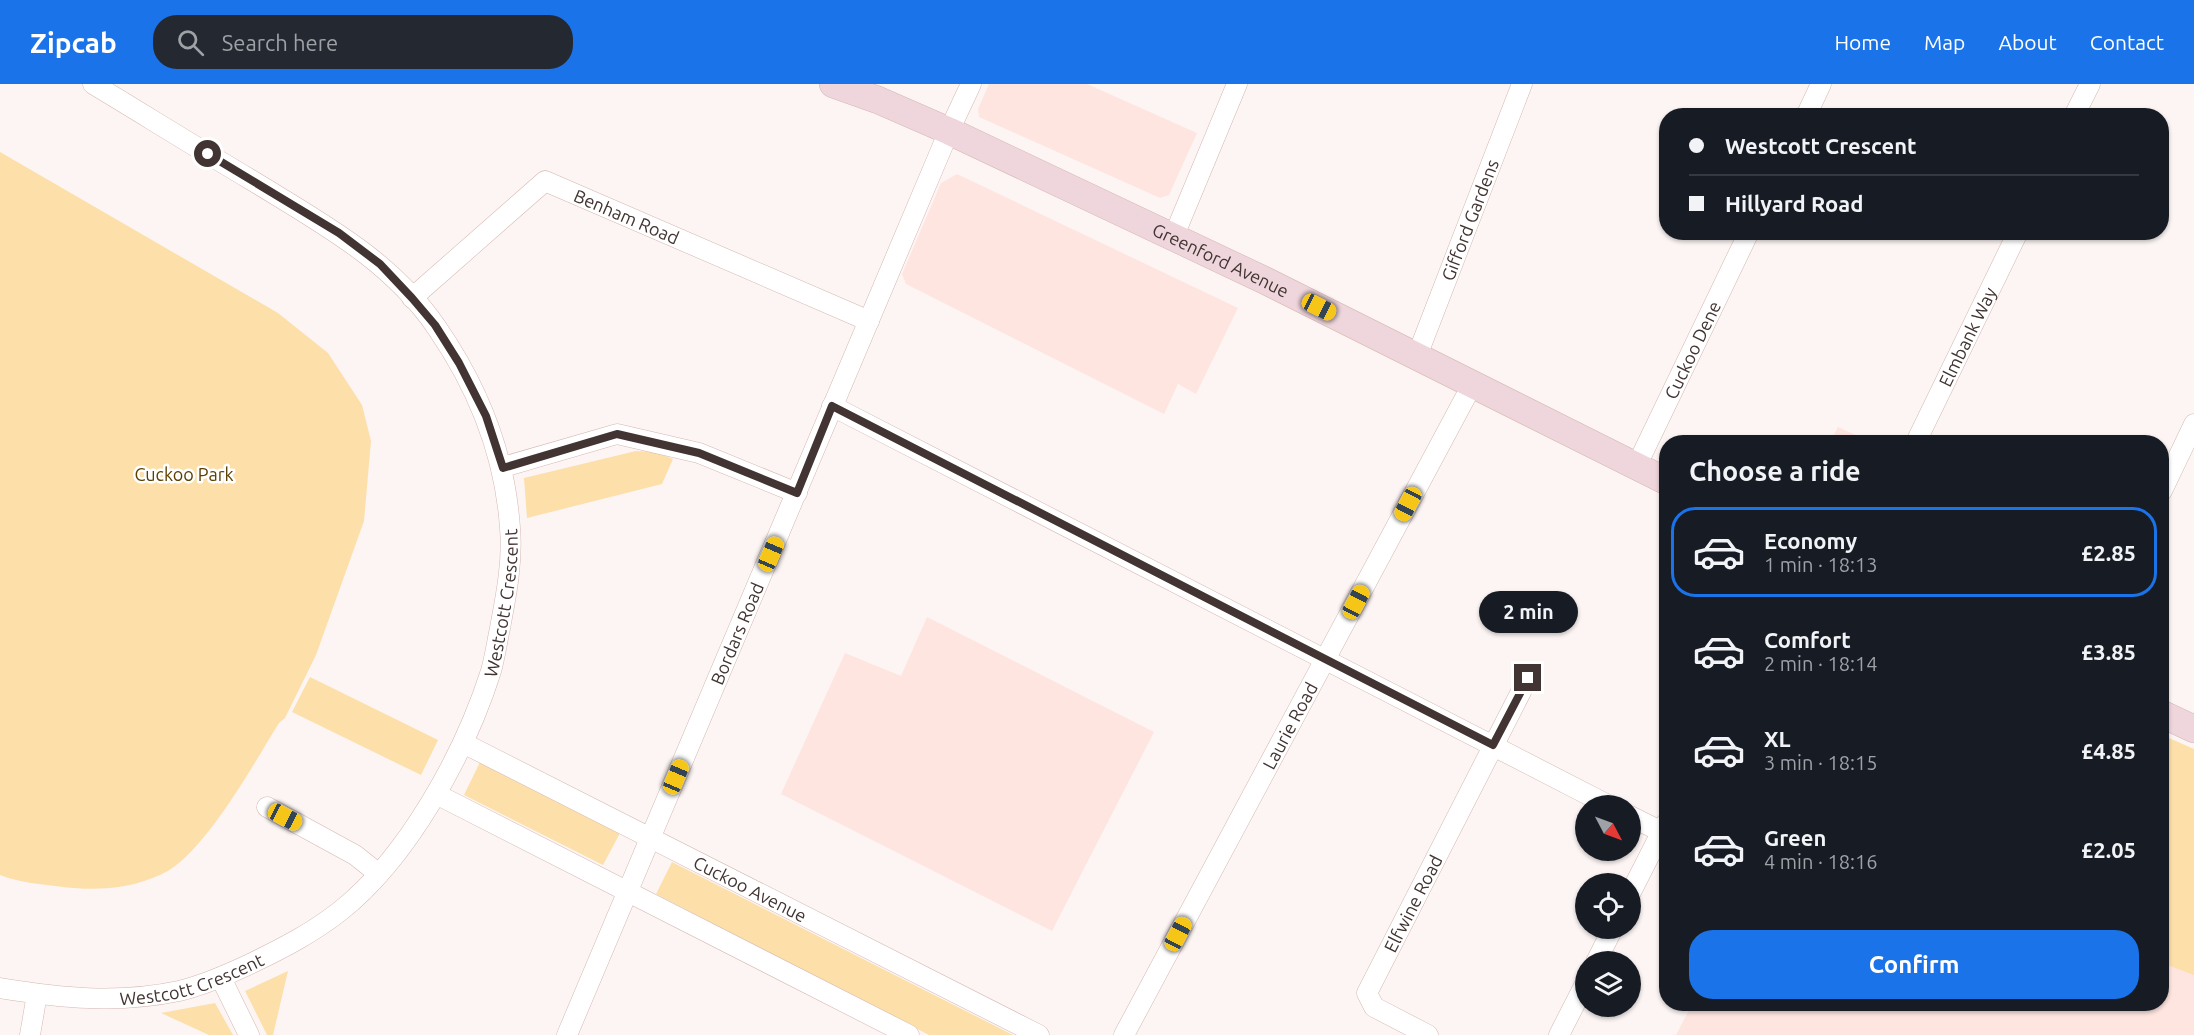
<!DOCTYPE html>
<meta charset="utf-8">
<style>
body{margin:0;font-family:Ubuntu,sans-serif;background:#242831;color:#f1f3f6;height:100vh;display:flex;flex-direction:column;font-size:22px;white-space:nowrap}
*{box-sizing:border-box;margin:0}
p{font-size:20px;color:#9ea1a6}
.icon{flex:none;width:33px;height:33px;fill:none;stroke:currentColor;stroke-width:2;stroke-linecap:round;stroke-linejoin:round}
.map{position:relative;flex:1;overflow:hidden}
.sheet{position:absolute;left:1659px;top:351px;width:510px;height:576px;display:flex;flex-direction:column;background:#171b24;border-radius:24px;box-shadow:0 2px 4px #0004}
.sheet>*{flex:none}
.banner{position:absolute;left:1659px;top:24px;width:510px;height:132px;border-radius:24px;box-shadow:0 2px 4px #0004;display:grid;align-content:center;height:132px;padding:0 30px;background:#171b24}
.needle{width:39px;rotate:131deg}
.fabs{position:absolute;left:1575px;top:711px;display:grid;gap:12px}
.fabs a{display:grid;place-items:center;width:66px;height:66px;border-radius:50%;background:#171b24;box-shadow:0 2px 4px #0004;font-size:30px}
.end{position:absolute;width:27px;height:27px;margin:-14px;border:8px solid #413432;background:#fff;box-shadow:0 0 0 3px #fff}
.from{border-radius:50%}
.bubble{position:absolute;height:42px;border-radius:21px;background:#171b24;box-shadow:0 2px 4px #0004;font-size:20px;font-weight:700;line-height:42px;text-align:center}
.car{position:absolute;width:18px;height:36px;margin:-18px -9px;border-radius:8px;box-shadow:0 0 4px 2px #0007;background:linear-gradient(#f5c518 24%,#345 0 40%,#f5c518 0 76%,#345 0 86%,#f5c518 0)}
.banner b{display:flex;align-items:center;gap:21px;height:57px;font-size:22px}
.banner b+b{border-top:2px solid #363941}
.banner i{width:15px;height:15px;background:#f1f3f6}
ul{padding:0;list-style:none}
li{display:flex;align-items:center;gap:18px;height:90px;margin:0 12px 9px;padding:0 18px;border:3px solid transparent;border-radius:24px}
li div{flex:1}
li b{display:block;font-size:22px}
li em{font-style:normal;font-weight:700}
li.selected{border-color:#1a73e8}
li>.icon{width:54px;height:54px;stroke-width:1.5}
h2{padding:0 30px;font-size:27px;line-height:72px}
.cta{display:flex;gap:12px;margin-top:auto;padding:12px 30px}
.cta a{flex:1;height:69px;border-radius:24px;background:#1a73e8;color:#fff;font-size:24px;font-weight:700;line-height:69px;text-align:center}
header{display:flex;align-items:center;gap:36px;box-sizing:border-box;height:84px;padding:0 30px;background:#1a73e8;color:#fff}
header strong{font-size:28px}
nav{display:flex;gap:33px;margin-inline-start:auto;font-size:21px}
.search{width:420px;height:54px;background:#242831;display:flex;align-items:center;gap:15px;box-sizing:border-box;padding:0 21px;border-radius:24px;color:#9ea1a6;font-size:22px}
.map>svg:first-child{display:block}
.built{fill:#fee5e0}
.green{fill:#fddfa9}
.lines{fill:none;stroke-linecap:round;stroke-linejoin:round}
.street-casing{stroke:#d5b7b1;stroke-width:21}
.secondary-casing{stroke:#d5b7b1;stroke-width:28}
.street{stroke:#fff;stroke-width:20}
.secondary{stroke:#efd6dc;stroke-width:27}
.route{stroke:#413432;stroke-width:8}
.labels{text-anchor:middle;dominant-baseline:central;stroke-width:5;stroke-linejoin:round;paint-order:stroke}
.street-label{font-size:18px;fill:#413432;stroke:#fff}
.park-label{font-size:18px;fill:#5b4002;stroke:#fff}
</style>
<header>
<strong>Zipcab</strong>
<div class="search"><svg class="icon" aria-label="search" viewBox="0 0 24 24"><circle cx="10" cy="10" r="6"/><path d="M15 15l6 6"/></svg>Search here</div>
<nav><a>Home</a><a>Map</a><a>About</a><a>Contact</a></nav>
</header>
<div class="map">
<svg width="2194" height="951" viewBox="0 0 2194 951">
<rect width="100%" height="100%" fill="#fcf5f4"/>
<!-- built -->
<g class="built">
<path d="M989,0H1087L1197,49L1169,111L1160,114L979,33L978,25Z"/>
<path d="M957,90L1238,224L1196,310L1178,300L1164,330L906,200L902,190L941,99Z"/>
<path d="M1838,343L1869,357L1868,358H1830Z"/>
<path d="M927,533L1154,648L1052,847L781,710L845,569L901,592Z"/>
<path d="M2162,652L2194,666V951H1676L1692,920H2162Z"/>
</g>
<!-- green -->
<g class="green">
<path d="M0,68L278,229L328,269L362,321L371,357L364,437L316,571L285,634L279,639C254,679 204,771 162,790C130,805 97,807 63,803C42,800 20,799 0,791Z"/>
<path d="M636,367L655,368L673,375L662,400L527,434L524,394Z"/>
<path d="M310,593L438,656L421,691L292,628Z"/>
<path d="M2162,651L2194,665V891L2162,879Z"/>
<path d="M480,678L620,749L603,781L464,711Z"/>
<path d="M672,778L1013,951H929L656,810Z"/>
<path d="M288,887L273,951H267L245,907Z"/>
<path d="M215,919L233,951H209L161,929Z"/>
</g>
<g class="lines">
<!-- street casing -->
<g class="street-casing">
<g id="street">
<path d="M1806,32L1821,0"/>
<path d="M2074,32L2090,0"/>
<path d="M1173,154L1237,0"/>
<path id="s1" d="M412,214L545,97L869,237"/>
<path id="s2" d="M1417,272L1522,0"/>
<path d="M832,322L1610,722"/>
<path id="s3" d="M1916,358L2018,148"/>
<path d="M503,383L617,350L699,369L797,409"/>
<path id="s4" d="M1636,383L1749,148"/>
<path d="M2162,407L2194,340"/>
<path id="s5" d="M463,659L1039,951"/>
<path d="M436,710L909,951"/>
<path d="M267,723L355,771L379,790"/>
<path d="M1630,732L1662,748"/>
<path d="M1630,810L1666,739"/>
<path d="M1596,878L1613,844"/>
<path d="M221,894L249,951"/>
<path id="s6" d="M0,904C61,914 117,920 179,907C204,901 229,890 252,879C283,864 312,849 339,828C408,774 465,669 491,587C495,573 497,558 500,544C506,512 513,477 510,444C505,370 479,305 437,244C391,176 321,139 253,97C199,65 146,32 93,0"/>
<path d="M30,951L37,910"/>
<path id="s7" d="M567,951L949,47L971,0"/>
<path id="s8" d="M1124,951L1472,301"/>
<path id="s9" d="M1428,951L1374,923L1367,909L1528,594"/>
<path d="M1559,951L1586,898"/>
</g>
</g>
<!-- secondary casing -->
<g class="secondary-casing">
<g id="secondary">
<path id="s10" d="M833,0L878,16L949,47L1264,196L1666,397"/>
<path d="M2162,630L2194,645"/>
</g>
</g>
<!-- street -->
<use href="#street" class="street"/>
<!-- secondary -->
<use href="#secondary" class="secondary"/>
</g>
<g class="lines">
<!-- route -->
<path class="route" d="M208,70L339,149L380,180L412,214L435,241L459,279L486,332L503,384L617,350L699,369L797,409L832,322L1493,661L1528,594"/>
</g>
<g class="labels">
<!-- street labels -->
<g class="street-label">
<text stroke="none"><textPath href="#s1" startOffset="266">Benham Road</textPath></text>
<text stroke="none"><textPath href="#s2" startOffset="146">Gifford Gardens</textPath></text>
<text stroke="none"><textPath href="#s10" startOffset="426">Greenford Avenue</textPath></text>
<text stroke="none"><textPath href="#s3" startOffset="117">Elmbank Way</textPath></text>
<text stroke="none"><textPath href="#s4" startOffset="130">Cuckoo Dene</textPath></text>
<text stroke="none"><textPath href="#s6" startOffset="717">Westcott Crescent</textPath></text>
<text stroke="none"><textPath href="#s7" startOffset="436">Bordars Road</textPath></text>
<text stroke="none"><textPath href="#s8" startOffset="351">Laurie Road</textPath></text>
<text stroke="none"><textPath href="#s5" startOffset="322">Cuckoo Avenue</textPath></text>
<text stroke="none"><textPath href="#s9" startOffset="177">Elfwine Road</textPath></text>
<text stroke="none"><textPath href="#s6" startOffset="195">Westcott Crescent</textPath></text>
</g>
<!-- park labels -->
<g class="park-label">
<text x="184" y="390">Cuckoo Park</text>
</g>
</g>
</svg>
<div class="fabs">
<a><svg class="needle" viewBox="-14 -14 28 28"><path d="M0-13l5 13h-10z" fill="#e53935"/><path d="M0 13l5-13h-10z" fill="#9ea1a6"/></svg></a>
<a><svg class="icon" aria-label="locate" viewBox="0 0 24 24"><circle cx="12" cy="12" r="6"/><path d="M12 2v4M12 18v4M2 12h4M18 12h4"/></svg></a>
<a><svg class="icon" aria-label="layers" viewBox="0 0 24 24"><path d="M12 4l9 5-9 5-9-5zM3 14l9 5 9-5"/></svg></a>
</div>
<i class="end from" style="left:208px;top:70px"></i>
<i class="end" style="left:1528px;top:594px"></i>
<div class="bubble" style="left:1479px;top:507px;width:99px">2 min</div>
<i class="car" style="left:1319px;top:223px;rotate:117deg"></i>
<i class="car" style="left:1408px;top:420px;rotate:208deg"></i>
<i class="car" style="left:771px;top:470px;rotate:23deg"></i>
<i class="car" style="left:1356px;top:518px;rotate:28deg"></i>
<i class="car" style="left:676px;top:693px;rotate:23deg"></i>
<i class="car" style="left:285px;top:733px;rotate:118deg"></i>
<i class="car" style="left:1178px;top:850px;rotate:28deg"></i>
<div class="banner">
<b><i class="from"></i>Westcott Crescent</b>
<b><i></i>Hillyard Road</b>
</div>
<section class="sheet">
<h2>Choose a ride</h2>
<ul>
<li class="selected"><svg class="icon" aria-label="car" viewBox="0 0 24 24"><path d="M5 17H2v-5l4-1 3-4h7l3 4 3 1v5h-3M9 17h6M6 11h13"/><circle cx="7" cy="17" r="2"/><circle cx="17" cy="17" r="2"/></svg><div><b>Economy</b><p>1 min · 18:13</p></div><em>£2.85</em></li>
<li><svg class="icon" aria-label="car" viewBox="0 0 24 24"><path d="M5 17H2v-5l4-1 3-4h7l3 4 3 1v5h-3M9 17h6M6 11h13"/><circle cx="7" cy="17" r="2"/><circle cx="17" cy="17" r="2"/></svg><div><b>Comfort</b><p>2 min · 18:14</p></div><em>£3.85</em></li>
<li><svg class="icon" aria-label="car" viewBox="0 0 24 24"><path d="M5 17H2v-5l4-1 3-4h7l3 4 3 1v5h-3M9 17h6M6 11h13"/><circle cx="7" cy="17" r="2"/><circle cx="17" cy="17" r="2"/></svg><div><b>XL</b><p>3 min · 18:15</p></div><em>£4.85</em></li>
<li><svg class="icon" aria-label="car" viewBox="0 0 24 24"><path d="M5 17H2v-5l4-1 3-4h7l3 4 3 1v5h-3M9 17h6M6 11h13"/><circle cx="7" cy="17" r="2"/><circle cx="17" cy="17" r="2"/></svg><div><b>Green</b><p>4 min · 18:16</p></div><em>£2.05</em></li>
</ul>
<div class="cta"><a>Confirm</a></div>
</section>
</div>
